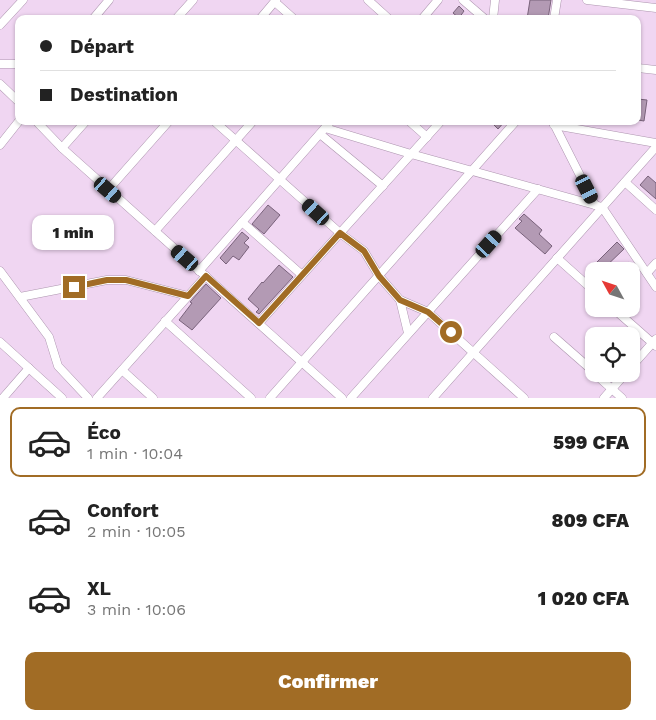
<!DOCTYPE html>
<html lang="fr">
<meta charset="utf-8">
<style>
body{margin:0;font-family:"Work Sans",sans-serif;background:#f6f6f6;color:#222;height:100vh;display:flex;flex-direction:column;font-size:19px;white-space:nowrap}
*{box-sizing:border-box;margin:0}
p{font-size:16px;color:#767676}
.icon{flex:none;width:28px;height:28px;fill:none;stroke:currentColor;stroke-width:2;stroke-linecap:round;stroke-linejoin:round}
.map{position:relative;height:398px;overflow:hidden}
.sheet{display:flex;flex-direction:column;background:#fff;flex:1}
.sheet>*{flex:none}
.top-card{position:absolute;left:15px;top:15px;width:626px;height:110px;border-radius:10px;box-shadow:0 1px 4px #0004;display:grid;align-content:center;height:110px;padding:0 25px;background:#fff}
.needle{width:32px;rotate:310deg}
.controls{position:absolute;left:585px;top:262px;display:grid;gap:10px}
.controls a{display:grid;place-items:center;width:55px;height:55px;border-radius:10px;background:#fff;box-shadow:0 1px 4px #0004;font-size:25px}
.end{position:absolute;width:22px;height:22px;margin:-11px;border:6px solid #a16c25;background:#fff;box-shadow:0 0 0 2px #fff}
.from{border-radius:50%}
.bubble{position:absolute;height:35px;border-radius:10px;background:#fff;box-shadow:0 1px 4px #0004;font-size:16px;font-weight:800;line-height:35px;text-align:center}
.car{position:absolute;width:15px;height:30px;margin:-15px -8px;border-radius:6px;box-shadow:0 0 4px 1px #0007;background:linear-gradient(#222 24%,#8ab4d8 0 40%,#222 0 76%,#8ab4d8 0 86%,#222 0)}
.top-card b{display:flex;align-items:center;gap:18px;height:48px;font-size:19px}
.top-card b+b{border-top:1px solid #e0e0e0}
.top-card i{width:12px;height:12px;background:#222}
ul{padding:9px 0 0;list-style:none}
li{display:flex;align-items:center;gap:15px;height:70px;margin:0 10px 8px;padding:0 15px;border:2px solid transparent;border-radius:10px}
li div{flex:1}
li b{display:block;font-size:19px}
li em{font-style:normal;font-weight:800}
li.current{border-color:#a16c25}
li>.icon{width:45px;height:45px;stroke-width:1.5}
.button{display:flex;gap:10px;margin-top:auto;padding:10px 25px}
.button a{flex:1;height:58px;border-radius:10px;background:#a16c25;color:#fff;font-size:20px;font-weight:800;line-height:58px;text-align:center}
.map>svg:first-child{display:block}
.building{fill:#b39ab4;stroke:#79627b}
.lines{fill:none;stroke-linecap:round;stroke-linejoin:round}
.minor-casing{stroke:#ad95af;stroke-width:9}
.minor{stroke:#fff;stroke-width:8}
.route{stroke:#a16c25;stroke-width:6}
</style>
<div class="map">
<svg width="656" height="398" viewBox="0 0 656 398">
<rect width="100%" height="100%" fill="#f0d6f2"/>
<!-- building -->
<g class="building">
<path d="M530,0H551L548,19H527Z"/>
<path d="M459,6L464,11L459,18L453,13Z"/>
<path d="M638,99L647,100L644,121L638,120Z"/>
<path d="M490,121H505L498,129Z"/>
<path d="M648,176L656,183V199L640,185Z"/>
<path d="M268,205L280,215L264,234L252,224Z"/>
<path d="M524,214L542,230L539,234L552,246L545,254L515,228L522,221L519,219Z"/>
<path d="M242,232L249,238L244,243L249,247L239,260L233,256L226,264L220,258Z"/>
<path d="M617,242L624,249L601,271H594V280L586,273Z"/>
<path d="M629,262L638,271H619Z"/>
<path d="M279,265L293,277L259,314L256,312L259,309L248,299L262,282L263,283Z"/>
<path d="M206,284L221,298L192,330L179,320L192,303L190,302Z"/>
</g>
<g class="lines">
<!-- minor casing -->
<g class="minor-casing">
<g id="minor">
<path d="M368,0L389,19"/>
<path d="M463,0L485,19"/>
<path d="M587,0L656,8"/>
<path d="M275,2L294,19"/>
<path d="M93,19L109,0"/>
<path d="M176,19L193,0"/>
<path d="M260,19L276,0"/>
<path d="M422,19L438,0"/>
<path d="M493,19L495,0"/>
<path d="M554,19L557,0"/>
<path d="M0,25L23,0"/>
<path d="M0,64H19"/>
<path d="M638,68L656,70"/>
<path d="M0,84L19,102"/>
<path d="M36,121L62,148L342,398"/>
<path d="M214,121L340,233L364,251L379,276L400,300L428,312L524,398"/>
<path d="M409,121L427,137"/>
<path d="M553,122L595,205"/>
<path d="M554,125L656,143"/>
<path d="M325,128L411,154L602,207L656,287"/>
<path d="M320,134L383,186"/>
<path d="M0,145L19,121"/>
<path d="M62,148L86,121"/>
<path d="M625,182L656,210"/>
<path d="M108,190L169,121"/>
<path d="M242,222L302,275"/>
<path d="M155,231L253,121"/>
<path d="M557,258L594,291"/>
<path d="M0,271L49,337L58,366L88,398"/>
<path d="M199,271L331,121"/>
<path d="M647,273L656,263"/>
<path d="M20,297L107,280H126L188,296"/>
<path d="M400,300L408,333"/>
<path d="M614,309L656,346"/>
<path d="M165,321L251,398"/>
<path d="M259,323L441,121"/>
<path d="M554,337L594,372"/>
<path d="M0,342L62,398"/>
<path d="M631,367L656,339"/>
<path d="M122,370L153,398"/>
<path d="M595,374L622,398"/>
<path d="M3,398L29,368"/>
<path d="M97,398L206,276"/>
<path d="M270,398L516,121"/>
<path d="M351,398L538,189"/>
<path d="M433,398L656,147"/>
<path d="M604,398L625,374"/>
</g>
</g>
<!-- minor -->
<use href="#minor" class="minor"/>
</g>
<g class="lines">
<!-- route -->
<path class="route" d="M74,287L107,280H126L188,296L206,276L259,323L340,233L364,251L379,276L400,300L428,312L451,332"/>
</g>
</svg>
<div class="controls">
<a><svg class="needle" viewBox="-14 -14 28 28"><path d="M0-13l5 13h-10z" fill="#e53935"/><path d="M0 13l5-13h-10z" fill="#767676"/></svg></a>
<a><svg class="icon" aria-label="locate" viewBox="0 0 24 24"><circle cx="12" cy="12" r="6"/><path d="M12 2v4M12 18v4M2 12h4M18 12h4"/></svg></a>
</div>
<i class="end from" style="left:451px;top:332px"></i>
<i class="end" style="left:74px;top:287px"></i>
<div class="bubble" style="left:32px;top:215px;width:82px">1 min</div>
<i class="car" style="left:587px;top:189px;rotate:153deg"></i>
<i class="car" style="left:108px;top:190px;rotate:131deg"></i>
<i class="car" style="left:316px;top:212px;rotate:312deg"></i>
<i class="car" style="left:489px;top:244px;rotate:42deg"></i>
<i class="car" style="left:185px;top:258px;rotate:311deg"></i>
<div class="top-card">
<b><i class="from"></i>Départ</b>
<b><i></i>Destination</b>
</div>
</div>
<section class="sheet">
<ul>
<li class="current"><svg class="icon" aria-label="car" viewBox="0 0 24 24"><path d="M5 17H2v-5l4-1 3-4h7l3 4 3 1v5h-3M9 17h6M6 11h13"/><circle cx="7" cy="17" r="2"/><circle cx="17" cy="17" r="2"/></svg><div><b>Éco</b><p>1 min · 10:04</p></div><em>599 CFA</em></li>
<li><svg class="icon" aria-label="car" viewBox="0 0 24 24"><path d="M5 17H2v-5l4-1 3-4h7l3 4 3 1v5h-3M9 17h6M6 11h13"/><circle cx="7" cy="17" r="2"/><circle cx="17" cy="17" r="2"/></svg><div><b>Confort</b><p>2 min · 10:05</p></div><em>809 CFA</em></li>
<li><svg class="icon" aria-label="car" viewBox="0 0 24 24"><path d="M5 17H2v-5l4-1 3-4h7l3 4 3 1v5h-3M9 17h6M6 11h13"/><circle cx="7" cy="17" r="2"/><circle cx="17" cy="17" r="2"/></svg><div><b>XL</b><p>3 min · 10:06</p></div><em>1 020 CFA</em></li>
</ul>
<div class="button"><a>Confirmer</a></div>
</section>
